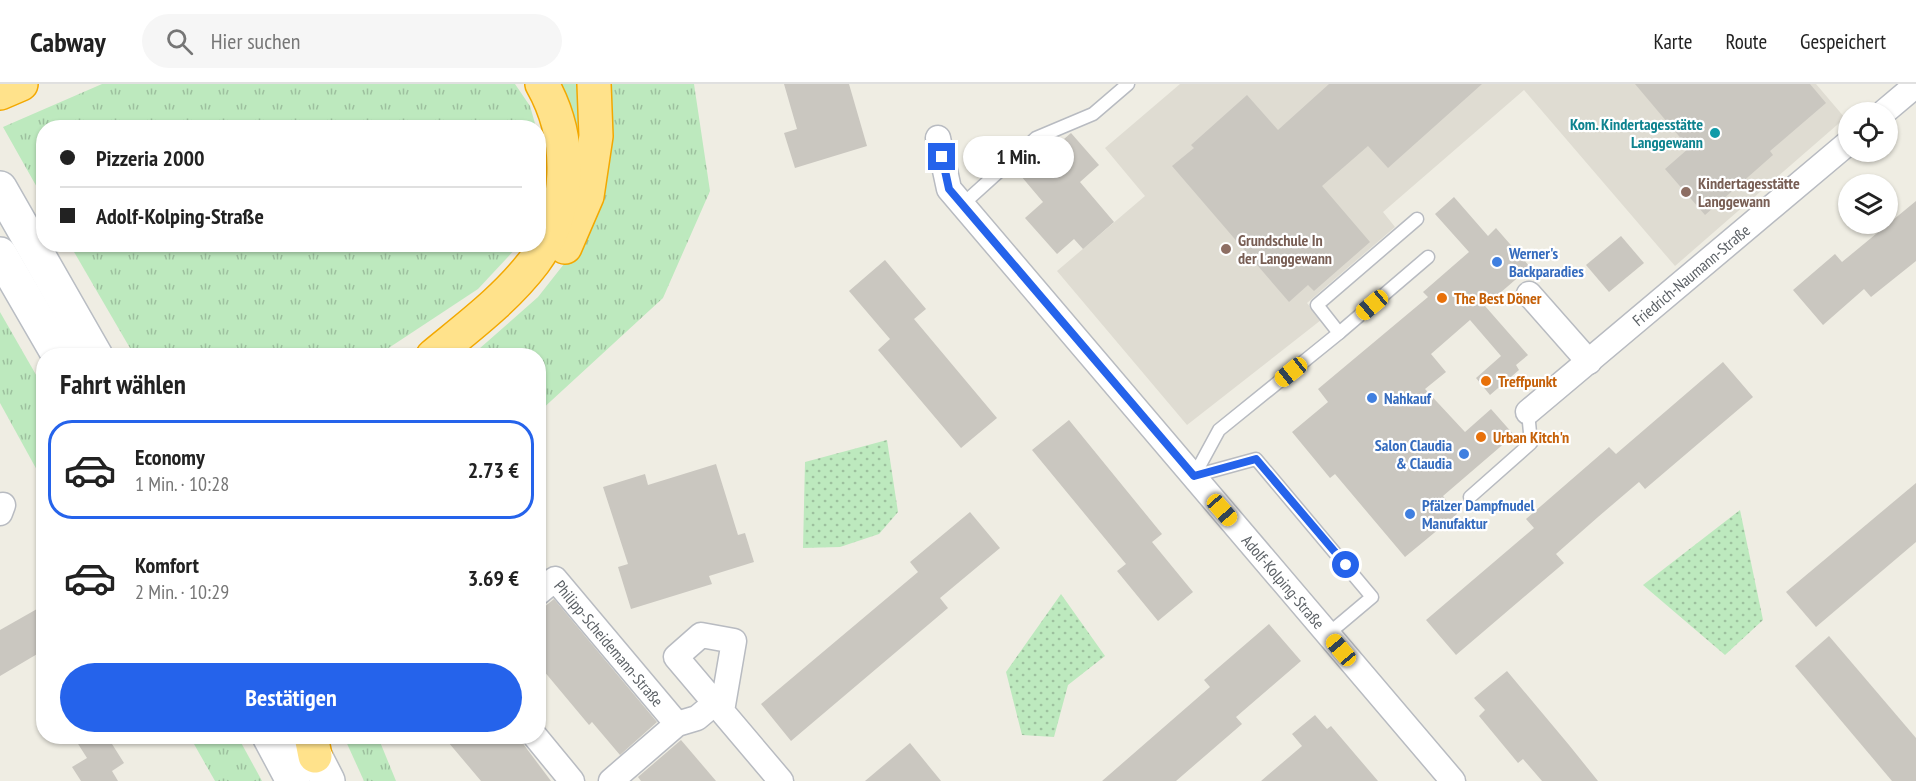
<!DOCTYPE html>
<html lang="de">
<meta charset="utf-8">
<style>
body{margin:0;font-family:"PT Sans Narrow",sans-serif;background:#f6f6f6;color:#222;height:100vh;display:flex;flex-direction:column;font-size:22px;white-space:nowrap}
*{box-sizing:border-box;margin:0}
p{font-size:20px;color:#767676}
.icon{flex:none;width:33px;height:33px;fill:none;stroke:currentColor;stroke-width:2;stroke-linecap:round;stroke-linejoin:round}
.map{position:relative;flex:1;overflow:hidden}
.details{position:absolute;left:36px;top:264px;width:510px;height:396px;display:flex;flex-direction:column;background:#fff;border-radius:24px;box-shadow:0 2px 4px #0004}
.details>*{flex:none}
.guide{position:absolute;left:36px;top:36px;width:510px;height:132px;border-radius:24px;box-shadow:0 2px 4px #0004;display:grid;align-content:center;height:132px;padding:0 24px;background:#fff}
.controls{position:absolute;left:1838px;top:18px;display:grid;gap:12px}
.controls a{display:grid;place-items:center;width:60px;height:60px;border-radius:50%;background:#fff;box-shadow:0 2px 4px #0004;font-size:30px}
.end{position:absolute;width:27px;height:27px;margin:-14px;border:8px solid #2563eb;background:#fff;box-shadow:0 0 0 3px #fff}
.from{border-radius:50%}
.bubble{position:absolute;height:42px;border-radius:21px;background:#fff;box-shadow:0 2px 4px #0004;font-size:20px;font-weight:600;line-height:42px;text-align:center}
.car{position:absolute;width:18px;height:36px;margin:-18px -9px;border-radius:8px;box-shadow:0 0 4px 2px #0007;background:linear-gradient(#f5c518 24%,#345 0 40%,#f5c518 0 76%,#345 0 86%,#f5c518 0)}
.guide b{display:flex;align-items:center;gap:21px;height:57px;font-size:22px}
.guide b+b{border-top:2px solid #e0e0e0}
.guide i{width:15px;height:15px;background:#222}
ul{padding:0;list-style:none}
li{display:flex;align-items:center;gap:18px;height:99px;margin:0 12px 9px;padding:0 12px;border:3px solid transparent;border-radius:24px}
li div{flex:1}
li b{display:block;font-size:22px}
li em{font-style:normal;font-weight:600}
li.current{border-color:#2563eb}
li>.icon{width:54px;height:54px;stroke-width:1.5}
h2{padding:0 24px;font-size:27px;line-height:72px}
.action{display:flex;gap:12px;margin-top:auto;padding:12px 24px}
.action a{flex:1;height:69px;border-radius:36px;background:#2563eb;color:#fff;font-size:24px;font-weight:600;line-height:69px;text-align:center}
header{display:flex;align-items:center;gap:36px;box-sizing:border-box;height:84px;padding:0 30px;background:#fff;border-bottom:2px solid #e0e0e0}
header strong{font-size:28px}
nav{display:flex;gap:33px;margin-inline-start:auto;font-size:21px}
.search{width:420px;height:54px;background:#f6f6f6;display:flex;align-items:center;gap:15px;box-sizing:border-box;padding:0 21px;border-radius:33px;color:#767676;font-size:22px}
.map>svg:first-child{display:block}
.education{fill:#dfdcd2}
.grass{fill:url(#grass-tufts)}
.park{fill:url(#park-dots)}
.building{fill:#cac7c0}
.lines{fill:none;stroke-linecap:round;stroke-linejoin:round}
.lane-casing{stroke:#b8bbc1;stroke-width:15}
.street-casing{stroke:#b8bbc1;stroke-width:27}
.secondary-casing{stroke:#b9bdc3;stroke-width:36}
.highway-casing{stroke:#f3a800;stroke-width:36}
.lane{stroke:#fff;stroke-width:12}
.street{stroke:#fff;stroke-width:24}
.secondary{stroke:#fff;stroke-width:33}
.highway{stroke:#ffe28b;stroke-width:33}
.route{stroke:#2563eb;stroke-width:8}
.culture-dot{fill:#0f9aa8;stroke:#fff;stroke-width:2}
.education-dot{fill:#8d6e63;stroke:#fff;stroke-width:2}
.shop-dot{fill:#3f7fe0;stroke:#fff;stroke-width:2}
.food-dot{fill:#e8710a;stroke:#fff;stroke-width:2}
.labels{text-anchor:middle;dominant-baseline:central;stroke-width:4.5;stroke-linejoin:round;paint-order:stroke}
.culture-label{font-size:16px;font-weight:bold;fill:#0d838f;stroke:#fff;text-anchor:end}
.education-label{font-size:16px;font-weight:bold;fill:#785e54;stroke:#fff;text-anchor:start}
.shop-label{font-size:16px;font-weight:bold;fill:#366cbe;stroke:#fff;text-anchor:start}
.street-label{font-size:16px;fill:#5b6065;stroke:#fff}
.food-label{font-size:16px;font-weight:bold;fill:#c56008;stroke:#fff;text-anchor:start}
</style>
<header>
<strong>Cabway</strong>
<div class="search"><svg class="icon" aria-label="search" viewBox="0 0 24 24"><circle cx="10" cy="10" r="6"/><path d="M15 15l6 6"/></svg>Hier suchen</div>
<nav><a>Karte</a><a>Route</a><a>Gespeichert</a></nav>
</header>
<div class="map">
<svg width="1916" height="697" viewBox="0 0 1916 697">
<defs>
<pattern id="grass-tufts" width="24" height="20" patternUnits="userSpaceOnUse" patternTransform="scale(1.5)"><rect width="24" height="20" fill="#bde9be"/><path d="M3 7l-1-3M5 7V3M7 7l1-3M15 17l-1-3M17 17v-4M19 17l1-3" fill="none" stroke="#9dc09e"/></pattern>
<pattern id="park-dots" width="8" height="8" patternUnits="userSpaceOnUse" patternTransform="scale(1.5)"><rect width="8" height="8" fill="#bde9be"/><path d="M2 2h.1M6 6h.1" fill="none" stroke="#9dc09e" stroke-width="1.8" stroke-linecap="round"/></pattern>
</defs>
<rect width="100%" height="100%" fill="#efede3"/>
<!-- education -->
<path class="education" d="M1180,0H1816L1845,34L1675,182L1524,6L1383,128L1395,143L1307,219L1321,236L1187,341L1057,187L1145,112L1105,64Z"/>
<!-- grass -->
<g class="grass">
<path d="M102,0H515L530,22L536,43L44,44L43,114L3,43Z"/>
<path d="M542,0H594L596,52L566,80Z"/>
<path d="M606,0H694L710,107L663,214L539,328L538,272H471L538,213L575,166Z"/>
<path d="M539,51L545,72L539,116Z"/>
<path d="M70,161H519L478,205L378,271H134Z"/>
<path d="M0,228L43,303V397L0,319Z"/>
<path d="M190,653H238L262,697H215Z"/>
<path d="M344,653H378L396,697H364Z"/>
</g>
<!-- park -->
<g class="park">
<path d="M887,356L898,428L879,450L840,463L803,464L805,378Z"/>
<path d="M1740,426L1763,536L1725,571L1643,501Z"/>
<path d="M1061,510L1105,572L1068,601L1054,653L1022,651L1006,588Z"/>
</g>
<!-- building -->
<g class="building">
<path d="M784,0H849L867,62L795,84L784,49L797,45Z"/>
<path d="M1329,0H1482L1388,84L1368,62L1322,102L1370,158L1314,207L1308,201L1289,218L1172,82L1194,64L1191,61L1247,11L1278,46Z"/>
<path d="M1635,0H1810L1826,19L1770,67L1773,71L1705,131L1665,85L1689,64Z"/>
<path d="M1071,49L1099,81L1080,98L1114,138L1083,165L1074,155L1057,170L1025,134L1043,118L1021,92Z"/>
<path d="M1454,113L1488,152L1496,144L1530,183L1485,222L1528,271L1516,281L1519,286L1490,311L1476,294L1501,272L1470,236L1431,270L1446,288L1425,305L1465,348L1491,325L1514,351L1443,412L1457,430L1405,473L1335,390L1330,394L1292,348L1328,318L1318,305L1428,213L1423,208L1469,168L1435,130Z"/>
<path d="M1916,117V177L1871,213L1864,205L1823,241L1793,206L1835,170L1842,178Z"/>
<path d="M1621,152L1644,179L1609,208L1586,181Z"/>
<path d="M885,176L926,225L914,235L997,334L961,364L878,266L890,255L849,207Z"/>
<path d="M1723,278L1753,313L1645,405L1639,398L1598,433L1556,470L1564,479L1456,571L1426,536L1534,444L1526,435L1609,363L1616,370Z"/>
<path d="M1069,336L1162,450L1152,458L1193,508L1158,537L1117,487L1126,480L1032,366Z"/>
<path d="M716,380L738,451L745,449L754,478L709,492L712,500L631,525L618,483L628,480L603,403L645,390L648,401Z"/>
<path d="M1916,399V458L1816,543L1786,508Z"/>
<path d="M970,428L1000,464L940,514L948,524L791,657L761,620L918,488L910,478Z"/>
<path d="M554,515L657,638L620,671L592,638L589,641L538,580V528Z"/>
<path d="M44,521V566L0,592V546Z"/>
<path d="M1269,540L1301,577L1236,633L1242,640L1176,697H1102L1210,603L1204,596Z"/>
<path d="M1829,552L1916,654V697H1892L1795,582Z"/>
<path d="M1507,587L1569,661L1598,697H1542L1523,675L1518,679L1479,632L1485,626L1474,614Z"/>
<path d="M1315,631L1327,645L1331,642L1378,697H1261L1302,662L1292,650Z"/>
<path d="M73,652H107L124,679L112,687L118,697H81L72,683L87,674Z"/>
<path d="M443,652H521L524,661L551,697H481Z"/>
<path d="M681,656L716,697H641L638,693Z"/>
<path d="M910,659L941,697H865Z"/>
</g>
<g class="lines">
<!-- lane casing -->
<g class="lane-casing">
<g id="lane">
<path d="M963,120L1036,54L1093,30L1128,0"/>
<path d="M1339,249L1428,173"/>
<path d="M1194,392L1219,346L1339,249L1317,221L1417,135"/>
<path d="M1194,392L1256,375L1372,513L1328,550"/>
<path d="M1470,413L1531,359L1528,328"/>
</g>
</g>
<!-- street casing -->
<g class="street-casing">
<g id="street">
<path d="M1884,28L1916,1"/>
<path id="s1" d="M938,54L949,105L1453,697"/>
<path d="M1529,210L1589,278"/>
<path id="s2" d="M1528,328L1848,59"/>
<path d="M0,429L3,421"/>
<path id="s3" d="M538,509L555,495L677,640"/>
<path d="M722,627L734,557L701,551L676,573L781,697"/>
<path d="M535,652L572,697"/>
<path d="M611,697L677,640L697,634L715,619"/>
</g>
</g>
<!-- secondary casing -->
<g class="secondary-casing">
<g id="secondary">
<path d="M0,104L96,272"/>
<path d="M0,170L59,272"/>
<path d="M269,652L293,697"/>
<path d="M305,652L328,697"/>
</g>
</g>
<!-- highway casing -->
<g class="highway-casing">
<g id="highway">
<path d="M0,9L21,0"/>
<path d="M565,163L587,112L596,52L594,0"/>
<path d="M433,272C468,243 506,215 534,178C572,126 573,55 542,0"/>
<path d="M311,652L315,672"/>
</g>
</g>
<!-- lane -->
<use href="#lane" class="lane"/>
<!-- street -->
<use href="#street" class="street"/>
<!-- secondary -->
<use href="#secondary" class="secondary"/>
<!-- highway -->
<use href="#highway" class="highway"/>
</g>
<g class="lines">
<!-- route -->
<path class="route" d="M942,73L949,105L1194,392L1256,375L1346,481"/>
</g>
<!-- markers -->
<circle class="culture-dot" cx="1715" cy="49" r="6"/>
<g class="education-dot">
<circle cx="1686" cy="108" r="6"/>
<circle cx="1226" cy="165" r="6"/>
</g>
<g class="shop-dot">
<circle cx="1497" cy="178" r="6"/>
<circle cx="1372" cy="314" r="6"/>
<circle cx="1464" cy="370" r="6"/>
<circle cx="1410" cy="430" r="6"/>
</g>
<g class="food-dot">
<circle cx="1442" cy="214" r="6"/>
<circle cx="1486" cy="297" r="6"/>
<circle cx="1481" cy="353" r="6"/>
</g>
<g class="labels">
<!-- culture labels -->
<g class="culture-label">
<text x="1703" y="40">Kom. Kindertagesstätte<tspan x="1703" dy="18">Langgewann</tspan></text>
</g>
<!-- education labels -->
<g class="education-label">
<text x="1698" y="99">Kindertagesstätte<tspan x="1698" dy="18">Langgewann</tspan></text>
<text x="1238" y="156">Grundschule In<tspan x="1238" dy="18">der Langgewann</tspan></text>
</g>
<!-- shop labels -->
<g class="shop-label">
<text x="1509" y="169">Werner's<tspan x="1509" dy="18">Backparadies</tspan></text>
<text x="1384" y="314">Nahkauf</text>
<text x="1452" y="361" text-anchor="end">Salon Claudia<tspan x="1452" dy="18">&amp; Claudia</tspan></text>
<text x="1422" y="421">Pfälzer Dampfnudel<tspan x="1422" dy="18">Manufaktur</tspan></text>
</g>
<!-- street labels -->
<g class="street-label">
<text stroke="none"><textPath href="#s2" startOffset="213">Friedrich-Naumann-Straße</textPath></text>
<text stroke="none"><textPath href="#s1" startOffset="568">Adolf-Kolping-Straße</textPath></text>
<text stroke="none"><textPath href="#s3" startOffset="106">Philipp-Scheidemann-Straße</textPath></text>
</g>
<!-- food labels -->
<g class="food-label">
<text x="1454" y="214">The Best Döner</text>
<text x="1498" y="297">Treffpunkt</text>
<text x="1493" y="353">Urban Kitch'n</text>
</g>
</g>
</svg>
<div class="controls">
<a><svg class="icon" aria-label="locate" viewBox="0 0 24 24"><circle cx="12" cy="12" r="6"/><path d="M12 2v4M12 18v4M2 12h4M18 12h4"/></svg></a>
<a><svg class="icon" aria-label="layers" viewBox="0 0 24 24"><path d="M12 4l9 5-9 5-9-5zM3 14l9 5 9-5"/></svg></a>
</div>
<i class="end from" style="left:1346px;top:481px"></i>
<i class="end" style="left:942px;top:73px"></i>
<div class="bubble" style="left:963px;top:52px;width:111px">1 Min.</div>
<i class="car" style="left:1372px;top:221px;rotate:230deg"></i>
<i class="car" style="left:1291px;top:288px;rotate:231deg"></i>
<i class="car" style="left:1222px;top:426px;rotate:139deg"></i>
<i class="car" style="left:1341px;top:566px;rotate:320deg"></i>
<div class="guide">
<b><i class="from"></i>Pizzeria 2000</b>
<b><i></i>Adolf-Kolping-Straße</b>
</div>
<section class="details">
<h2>Fahrt wählen</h2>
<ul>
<li class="current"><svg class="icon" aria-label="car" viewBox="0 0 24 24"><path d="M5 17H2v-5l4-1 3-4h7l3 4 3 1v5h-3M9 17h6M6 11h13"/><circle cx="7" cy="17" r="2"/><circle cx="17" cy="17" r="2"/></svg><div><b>Economy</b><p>1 Min. · 10:28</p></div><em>2.73 €</em></li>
<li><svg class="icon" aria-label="car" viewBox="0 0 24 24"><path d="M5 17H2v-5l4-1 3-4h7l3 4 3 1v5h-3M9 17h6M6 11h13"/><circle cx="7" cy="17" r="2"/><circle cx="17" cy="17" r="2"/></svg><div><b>Komfort</b><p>2 Min. · 10:29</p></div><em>3.69 €</em></li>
</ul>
<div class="action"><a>Bestätigen</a></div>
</section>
</div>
